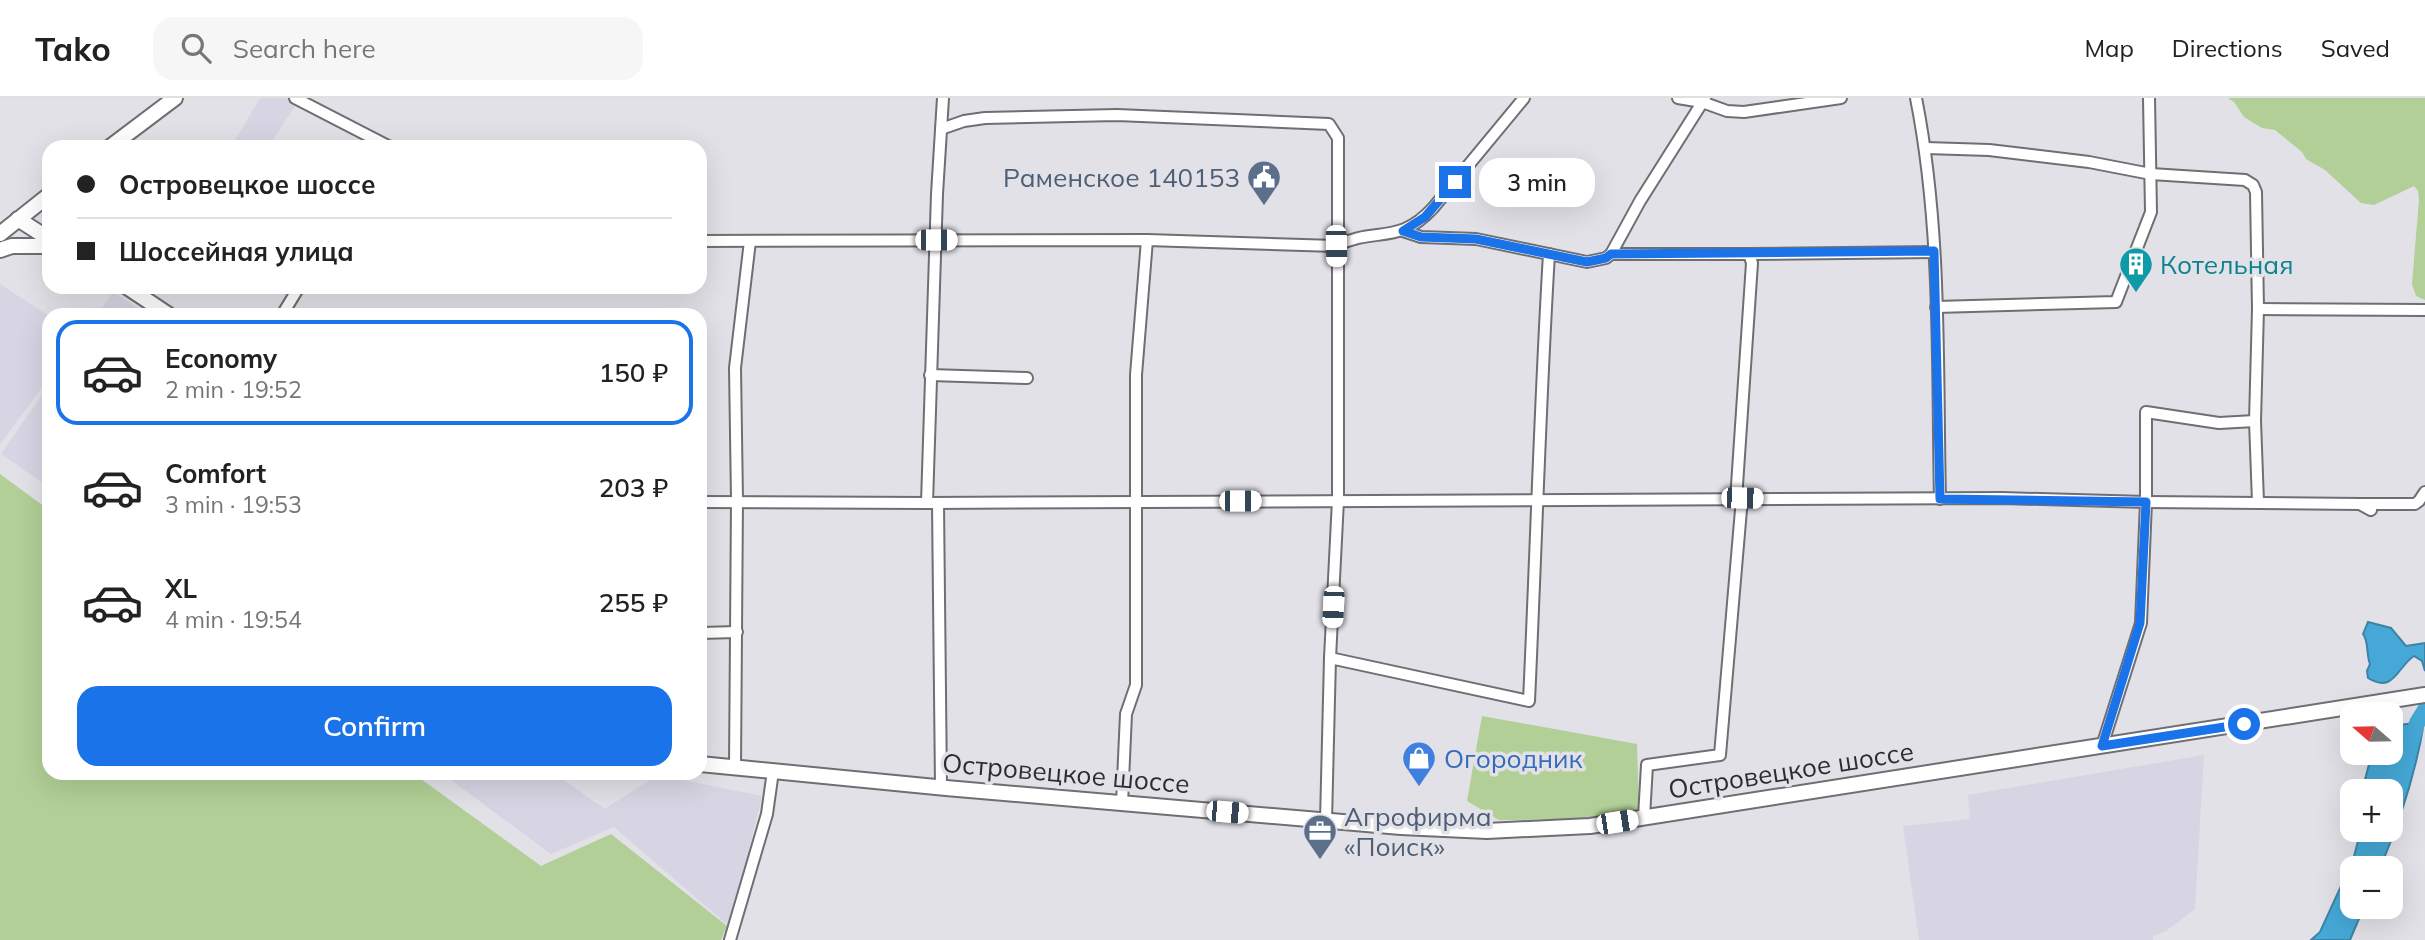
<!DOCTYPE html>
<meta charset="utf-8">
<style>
body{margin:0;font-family:Mulish,sans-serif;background:#f6f6f6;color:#222;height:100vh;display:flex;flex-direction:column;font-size:26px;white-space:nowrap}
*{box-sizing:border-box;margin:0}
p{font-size:23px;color:#767676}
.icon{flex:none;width:38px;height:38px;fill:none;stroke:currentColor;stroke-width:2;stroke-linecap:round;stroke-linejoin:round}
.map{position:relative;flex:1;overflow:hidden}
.drawer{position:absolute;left:42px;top:210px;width:665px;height:472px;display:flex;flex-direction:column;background:#fff;border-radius:21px;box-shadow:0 7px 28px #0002}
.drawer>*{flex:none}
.banner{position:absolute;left:42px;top:42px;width:665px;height:154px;border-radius:21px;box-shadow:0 7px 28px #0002;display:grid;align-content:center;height:154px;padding:0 35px;background:#fff}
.needle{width:46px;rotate:290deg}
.controls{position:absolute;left:2340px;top:604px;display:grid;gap:14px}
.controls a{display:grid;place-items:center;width:63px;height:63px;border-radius:14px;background:#fff;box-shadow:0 7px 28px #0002;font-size:35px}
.end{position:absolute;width:32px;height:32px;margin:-16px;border:9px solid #1a73e8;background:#fff;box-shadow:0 0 0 4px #fff}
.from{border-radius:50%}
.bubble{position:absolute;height:49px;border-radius:21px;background:#fff;box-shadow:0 7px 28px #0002;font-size:23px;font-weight:600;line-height:49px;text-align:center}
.car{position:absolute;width:21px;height:42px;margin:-21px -10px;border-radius:9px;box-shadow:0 0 5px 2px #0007;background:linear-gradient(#fff 24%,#345 0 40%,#fff 0 76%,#345 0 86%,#fff 0)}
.banner b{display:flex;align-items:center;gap:24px;height:66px;font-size:26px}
.banner b+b{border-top:2px solid #e0e0e0}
.banner i{width:18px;height:18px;background:#222}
ul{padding:12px 0 0;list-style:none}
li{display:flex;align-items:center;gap:21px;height:105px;margin:0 14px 10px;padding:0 21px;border:4px solid transparent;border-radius:21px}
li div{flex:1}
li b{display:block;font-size:26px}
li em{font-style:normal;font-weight:600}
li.selected{border-color:#1a73e8}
li>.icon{width:63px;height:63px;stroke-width:1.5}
.action{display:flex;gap:14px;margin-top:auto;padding:14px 35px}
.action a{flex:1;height:80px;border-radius:21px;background:#1a73e8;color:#fff;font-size:28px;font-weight:600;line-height:80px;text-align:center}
header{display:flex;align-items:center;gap:42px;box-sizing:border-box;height:98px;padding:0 35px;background:#fff;border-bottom:2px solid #e0e0e0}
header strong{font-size:33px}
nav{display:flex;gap:38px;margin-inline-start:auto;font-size:24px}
.search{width:490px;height:63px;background:#f6f6f6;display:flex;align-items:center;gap:18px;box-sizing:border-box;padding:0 24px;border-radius:21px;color:#767676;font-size:26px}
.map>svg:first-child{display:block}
.built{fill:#d7d5e3}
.green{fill:#b1cf96}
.water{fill:#46a8d7;stroke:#3e83a5;stroke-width:2}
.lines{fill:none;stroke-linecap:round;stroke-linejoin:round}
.river{stroke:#46a8d7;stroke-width:16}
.minor-casing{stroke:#6e6e73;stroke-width:14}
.major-casing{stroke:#6e6e73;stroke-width:18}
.minor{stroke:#fff;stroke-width:10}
.major{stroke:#fff;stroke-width:14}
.route{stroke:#1a73e8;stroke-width:9}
.labels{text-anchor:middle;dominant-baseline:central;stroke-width:7;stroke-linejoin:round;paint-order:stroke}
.service-label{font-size:26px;fill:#4e5e75;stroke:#e1e1e7;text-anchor:end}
.culture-label{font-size:26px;fill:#0d838f;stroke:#e1e1e7;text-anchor:start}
.shop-label{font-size:26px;fill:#366cbe;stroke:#e1e1e7;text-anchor:start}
.street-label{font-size:26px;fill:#2d2d2f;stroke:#e1e1e7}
</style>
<header>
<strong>Tako</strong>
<div class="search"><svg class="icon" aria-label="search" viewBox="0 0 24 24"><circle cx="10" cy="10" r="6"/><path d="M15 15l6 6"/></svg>Search here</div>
<nav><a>Map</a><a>Directions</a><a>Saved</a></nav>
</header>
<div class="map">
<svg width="2425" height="842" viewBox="0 0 2425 842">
<rect width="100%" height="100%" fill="#e1e1e7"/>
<!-- built -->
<g class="built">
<path d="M260,0H286L297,5L268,49H231Z"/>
<path d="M0,186L49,218V280L0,346Z"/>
<path d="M113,194L118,197L147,217H97Z"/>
<path d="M49,287V389L1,356Z"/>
<path d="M2204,657L2195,811L2166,833L2153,838V842H1919L1903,728L1970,721L1968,697Z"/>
<path d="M443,676H555L605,711L657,677L762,698L730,829L614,729L551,756Z"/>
</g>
<!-- green -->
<g class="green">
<path d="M2228,0H2425V202L2416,198L2412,186L2419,102L2418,93L2414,88L2374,107L2361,105L2325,72L2306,61L2302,54L2275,32L2262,30L2244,19L2234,4Z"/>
<path d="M0,376L49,412V676H414L541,768L611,736L727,828L721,842H0Z"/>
<path d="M1482,618L1637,646L1639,714L1572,721L1499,722L1467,703Z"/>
</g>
<!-- water -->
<g class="water">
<path d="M2368,524L2391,530L2406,548L2425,545V573L2422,563L2414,558C2397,569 2394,596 2368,580L2367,573L2370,566C2366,556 2369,544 2363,536Z"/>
<path d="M2424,624C2416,675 2400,723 2380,770H2352V808L2364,809L2350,842H2311L2320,834L2353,762L2361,732H2390V693H2362L2372,655L2390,654L2391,628Z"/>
</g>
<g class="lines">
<!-- river -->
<path class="river" d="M2411,645L2417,625L2425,612"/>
<!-- minor casing -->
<g class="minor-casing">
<g id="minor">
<path d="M295,0L390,49"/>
<path d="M1678,0L1702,4L1727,13L1744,14L1841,0"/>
<path d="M1916,0C1942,131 1937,268 1940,401"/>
<path d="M941,31L964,23L985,20L1117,17L1329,26L1338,40V402L1330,560L1326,723"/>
<path d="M1926,50L1989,52L2089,64L2151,76L2245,82L2253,87L2256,94L2258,211L2255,323L2258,404"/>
<path d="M1403,133L1421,139L1476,141L1587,164L1606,160L1611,156L1640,103L1705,0"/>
<path d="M700,143L1147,142L1336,148C1376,128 1398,148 1433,110L1524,0"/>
<path d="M1611,156H1749L1752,165L1736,402"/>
<path d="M1749,156L1934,154"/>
<path d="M1936,209L2116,204L2151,114L2149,0"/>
<path d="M2258,211L2425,212"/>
<path d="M282,217L299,189"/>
<path d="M930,277L1027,280"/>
<path d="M700,404L927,405L2002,400L2146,404L2360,406L2371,412"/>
<path d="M927,405L937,96L943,0"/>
<path d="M938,405L941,689"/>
<path d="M2361,406H2415L2419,403L2425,394"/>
<path d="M700,535L737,534"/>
<path d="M1330,560L1529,603C1536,454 1540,304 1549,156"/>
<path d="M2102,648L2141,525L2146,404V314L2219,325L2255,323"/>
<path d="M735,669L737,402L735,270L750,143"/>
<path d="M1122,705L1126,616L1136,587V277L1147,142"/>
<path d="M1644,719L1647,667L1720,657L1742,400"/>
<path d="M730,842L767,716L773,673"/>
</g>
</g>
<!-- major casing -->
<g class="major-casing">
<g id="major">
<path d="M110,49L175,0"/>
<path d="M18,121L49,141"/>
<path d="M0,136L49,97"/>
<path d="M0,152L12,148H49"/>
<path d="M127,189L169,217"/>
<path d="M700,666L946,690L1401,729L1487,733L1590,728L2425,597"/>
</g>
</g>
<!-- minor -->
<use href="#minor" class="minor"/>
<!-- major -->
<use href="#major" class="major"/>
</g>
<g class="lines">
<!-- route -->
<path class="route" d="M1455,84L1425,119L1403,133L1421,139L1476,141L1587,164L1606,160L1611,156L1934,153L1940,401L2146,404L2140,525L2102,648L2244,626"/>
</g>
<!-- icons -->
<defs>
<g id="civic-pin" transform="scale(1.75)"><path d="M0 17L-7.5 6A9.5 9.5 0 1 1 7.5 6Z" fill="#5c6f8a" stroke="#e1e1e7"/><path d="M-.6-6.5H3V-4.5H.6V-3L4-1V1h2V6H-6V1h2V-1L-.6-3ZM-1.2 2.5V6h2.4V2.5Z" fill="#fff"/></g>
<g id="building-pin" transform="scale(1.75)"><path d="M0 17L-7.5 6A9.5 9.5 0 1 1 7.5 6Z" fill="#0f9aa8" stroke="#e1e1e7"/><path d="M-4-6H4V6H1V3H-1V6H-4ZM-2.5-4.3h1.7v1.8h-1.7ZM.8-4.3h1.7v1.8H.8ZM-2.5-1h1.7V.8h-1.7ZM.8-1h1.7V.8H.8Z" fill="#fff"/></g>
<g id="shop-pin" transform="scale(1.75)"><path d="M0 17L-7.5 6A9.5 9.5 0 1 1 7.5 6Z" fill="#3f7fe0" stroke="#e1e1e7"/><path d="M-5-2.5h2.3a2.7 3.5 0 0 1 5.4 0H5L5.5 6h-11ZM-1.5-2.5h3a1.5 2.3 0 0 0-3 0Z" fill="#fff"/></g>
<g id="office-pin" transform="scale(1.75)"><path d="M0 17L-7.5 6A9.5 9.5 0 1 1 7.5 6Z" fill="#5c6f8a" stroke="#e1e1e7"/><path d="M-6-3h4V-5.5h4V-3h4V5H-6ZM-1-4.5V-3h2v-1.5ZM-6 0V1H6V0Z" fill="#fff"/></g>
</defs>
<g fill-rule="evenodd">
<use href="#civic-pin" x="1264" y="79"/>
<use href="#building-pin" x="2136" y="166"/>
<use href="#shop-pin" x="1419" y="660"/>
<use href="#office-pin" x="1320" y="733"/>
</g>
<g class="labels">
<!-- service labels -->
<g class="service-label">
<text x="1240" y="79">Раменское 140153</text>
<text x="1344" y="718" text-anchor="start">Агрофирма<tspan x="1344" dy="30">«Поиск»</tspan></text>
</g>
<!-- culture labels -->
<g class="culture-label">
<text x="2160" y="166">Котельная</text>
</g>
<!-- shop labels -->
<g class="shop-label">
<text x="1444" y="660">Огородник</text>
</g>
<!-- street labels -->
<g class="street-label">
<text transform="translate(1791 672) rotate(-9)">Островецкое шоссе</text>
<text transform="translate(1066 675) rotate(5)">Островецкое шоссе</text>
</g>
</g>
</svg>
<div class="controls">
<a><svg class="needle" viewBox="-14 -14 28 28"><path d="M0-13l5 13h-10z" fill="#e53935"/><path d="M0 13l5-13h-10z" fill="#767676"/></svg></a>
<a>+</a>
<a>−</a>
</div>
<i class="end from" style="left:2244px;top:626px"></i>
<i class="end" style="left:1455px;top:84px"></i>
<div class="bubble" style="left:1479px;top:60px;width:116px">3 min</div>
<i class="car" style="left:936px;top:142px;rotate:90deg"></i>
<i class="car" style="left:1336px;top:148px;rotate:179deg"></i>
<i class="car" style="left:1742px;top:400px;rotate:91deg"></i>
<i class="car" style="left:1240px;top:403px;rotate:90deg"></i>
<i class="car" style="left:1333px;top:509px;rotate:183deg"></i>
<i class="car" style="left:1227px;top:714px;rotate:95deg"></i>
<i class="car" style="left:1617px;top:724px;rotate:81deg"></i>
<div class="banner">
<b><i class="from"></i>Островецкое шоссе</b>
<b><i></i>Шоссейная улица</b>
</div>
<section class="drawer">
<ul>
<li class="selected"><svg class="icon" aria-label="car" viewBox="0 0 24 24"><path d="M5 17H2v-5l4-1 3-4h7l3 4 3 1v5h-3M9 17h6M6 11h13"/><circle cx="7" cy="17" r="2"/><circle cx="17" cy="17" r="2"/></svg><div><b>Economy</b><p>2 min · 19:52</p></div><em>150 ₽</em></li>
<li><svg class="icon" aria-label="car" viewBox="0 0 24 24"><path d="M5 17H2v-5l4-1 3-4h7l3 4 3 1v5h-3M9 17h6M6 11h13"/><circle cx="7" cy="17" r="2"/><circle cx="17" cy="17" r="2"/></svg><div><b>Comfort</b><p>3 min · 19:53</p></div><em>203 ₽</em></li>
<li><svg class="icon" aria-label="car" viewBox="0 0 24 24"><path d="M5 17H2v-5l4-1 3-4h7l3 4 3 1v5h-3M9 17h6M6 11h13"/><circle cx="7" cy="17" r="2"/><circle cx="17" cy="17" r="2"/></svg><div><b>XL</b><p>4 min · 19:54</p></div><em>255 ₽</em></li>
</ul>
<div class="action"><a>Confirm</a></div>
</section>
</div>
